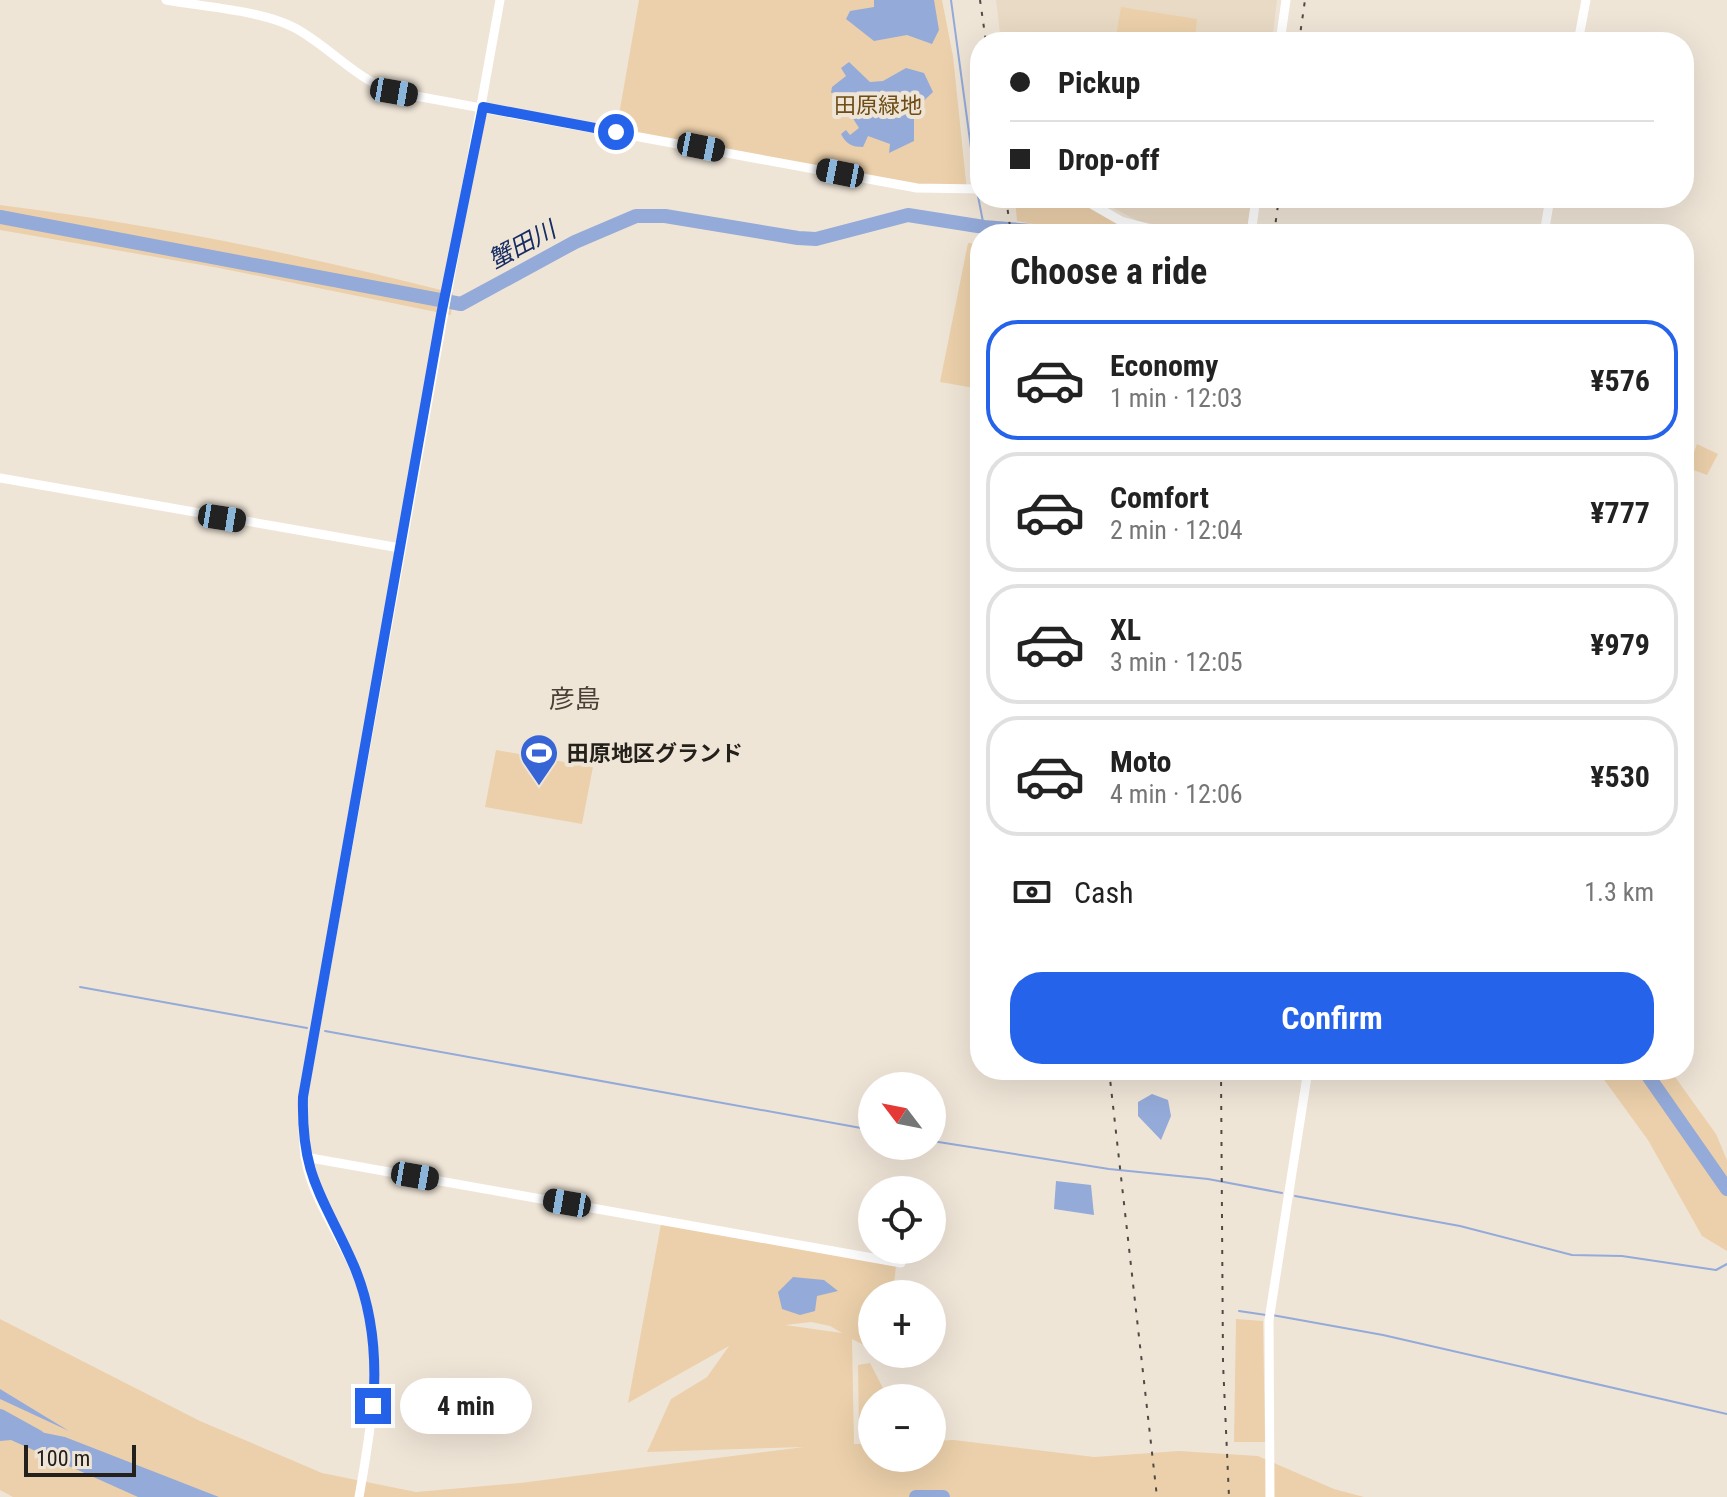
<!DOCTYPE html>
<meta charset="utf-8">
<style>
body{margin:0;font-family:"Roboto Condensed","Noto Sans JP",sans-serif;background:#f2f2f2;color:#222;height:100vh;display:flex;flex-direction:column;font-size:30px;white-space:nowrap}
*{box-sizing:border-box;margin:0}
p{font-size:26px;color:#767676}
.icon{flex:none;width:44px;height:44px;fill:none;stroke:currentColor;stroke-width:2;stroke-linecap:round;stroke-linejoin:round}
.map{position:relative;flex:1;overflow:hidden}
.panel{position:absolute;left:970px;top:224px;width:724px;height:856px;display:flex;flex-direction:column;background:#fff;border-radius:32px;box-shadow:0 8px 32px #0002}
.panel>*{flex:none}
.guide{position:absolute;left:970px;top:32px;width:724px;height:176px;border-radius:32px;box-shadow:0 8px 32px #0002;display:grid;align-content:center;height:176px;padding:0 40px;background:#fff}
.needle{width:52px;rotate:302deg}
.buttons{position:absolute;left:858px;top:1072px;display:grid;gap:16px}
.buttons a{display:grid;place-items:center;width:88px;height:88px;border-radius:50%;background:#fff;box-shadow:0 8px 32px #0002;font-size:40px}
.scale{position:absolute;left:24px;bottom:20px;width:112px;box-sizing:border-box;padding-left:8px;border:4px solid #24201b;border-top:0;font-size:22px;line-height:28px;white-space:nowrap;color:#24201b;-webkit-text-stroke:6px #efe5d7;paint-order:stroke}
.end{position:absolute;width:36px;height:36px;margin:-18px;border:10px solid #2563eb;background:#fff;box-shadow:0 0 0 4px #fff}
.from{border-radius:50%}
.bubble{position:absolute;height:56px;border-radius:28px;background:#fff;box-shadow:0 8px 32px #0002;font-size:26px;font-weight:700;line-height:56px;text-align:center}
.car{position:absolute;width:24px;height:48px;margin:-24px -12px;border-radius:10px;box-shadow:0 0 6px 2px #0007;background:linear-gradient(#222 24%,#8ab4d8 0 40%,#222 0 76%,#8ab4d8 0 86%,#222 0)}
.guide b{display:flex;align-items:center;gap:28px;height:76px;font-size:30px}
.guide b+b{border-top:2px solid #e0e0e0}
.guide i{width:20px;height:20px;background:#222}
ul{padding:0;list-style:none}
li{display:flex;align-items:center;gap:24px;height:120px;margin:0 16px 12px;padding:0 24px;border:4px solid #e0e0e0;border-radius:32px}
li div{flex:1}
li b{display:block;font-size:30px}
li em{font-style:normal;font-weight:700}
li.current{border-color:#2563eb}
li>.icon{width:72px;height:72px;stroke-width:1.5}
h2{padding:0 40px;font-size:36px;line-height:96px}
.pay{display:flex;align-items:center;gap:20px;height:88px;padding:0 40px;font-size:30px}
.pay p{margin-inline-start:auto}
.cta{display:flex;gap:16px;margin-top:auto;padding:16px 40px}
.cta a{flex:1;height:92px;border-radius:32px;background:#2563eb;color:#fff;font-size:32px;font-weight:700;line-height:92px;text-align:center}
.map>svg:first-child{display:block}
.built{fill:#e9dac5}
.green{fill:#ecd0ab;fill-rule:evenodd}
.water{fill:#94aad9}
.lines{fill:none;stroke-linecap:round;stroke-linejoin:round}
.stream{stroke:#94aad9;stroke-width:2}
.river{stroke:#94aad9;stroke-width:14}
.minor{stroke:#fff;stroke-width:9}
.rail{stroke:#4f4a43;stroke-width:2;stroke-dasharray:4 8;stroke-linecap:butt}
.route{stroke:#2563eb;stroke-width:10}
.labels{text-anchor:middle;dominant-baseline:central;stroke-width:8;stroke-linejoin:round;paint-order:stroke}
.park-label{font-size:22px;fill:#6d4c15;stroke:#efe5d7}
.poi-label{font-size:22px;font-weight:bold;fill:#24201b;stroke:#efe5d7;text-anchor:start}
.water-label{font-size:24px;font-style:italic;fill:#162c63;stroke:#efe5d7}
.quarter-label{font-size:26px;fill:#494035;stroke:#efe5d7}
</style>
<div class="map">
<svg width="1727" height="1497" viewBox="0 0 1727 1497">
<rect width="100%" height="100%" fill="#efe5d7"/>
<!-- built -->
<g class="built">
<path d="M996,0H1277L1272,42H1001Z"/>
<path d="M1095,198H1252L1246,234H1205L1138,221Z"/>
</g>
<!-- green -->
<g class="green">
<path d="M639,0H942L953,56L967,191H942L616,132Z"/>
<path d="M1121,7L1197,19L1195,42H1115Z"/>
<path d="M1015,198H1081L1134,226L1178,234H1088L1017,221Z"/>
<path d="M0,205C152,224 305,255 453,293L451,315L219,268L0,230Z"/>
<path d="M968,243L980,244V389L940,382Z"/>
<path d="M1697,444L1718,454L1707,475L1688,468Z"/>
<path d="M496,750L593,767L582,824L485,807Z"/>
<path d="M1597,1070H1670L1716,1134L1727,1160V1251L1702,1236L1648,1140Z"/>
<path d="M661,1224L896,1265L893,1294H872V1349L852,1339L854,1444H872V1458H932V1441L954,1440L1094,1457L1179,1451L1258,1456L1334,1489L1364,1497H13L0,1490V1319L200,1421L322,1473L416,1492L520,1483L804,1447L647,1452L671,1399L707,1377L729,1346L628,1403ZM811,1322L830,1326L842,1333L785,1325Z"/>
<path d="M1236,1319L1263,1321L1265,1442H1234Z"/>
<path d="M870,1363L888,1398H872V1436H859L858,1365Z"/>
</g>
<!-- water -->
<g class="water">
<path d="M874,0H934L939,30L932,44L907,35L874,41L846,19L850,11L874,7Z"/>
<path d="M849,62L870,82L883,81L906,68L924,73L933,92L914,110V141L889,153L890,144L868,136L863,147C852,147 846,144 841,134L846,130L850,135L859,128L849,112L838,118L833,109L843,102L837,92L831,93L832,87L846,76L841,68Z"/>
<path d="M1152,1094L1168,1100L1171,1116L1161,1140L1138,1116V1102Z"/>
<path d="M1056,1181L1091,1185L1094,1215L1054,1209Z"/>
<path d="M793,1277L824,1280L838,1291L817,1296L815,1311L800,1315L782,1309L778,1292Z"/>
<path d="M0,1389L69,1431L0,1399Z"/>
<path d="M0,1424L65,1437L219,1497H138L11,1440L0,1441Z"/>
</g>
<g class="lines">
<!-- stream -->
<g class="stream">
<path d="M951,0L976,185"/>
<path d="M977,191L984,227"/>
<path d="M80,987L307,1028"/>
<path d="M325,1031L872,1130"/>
<path d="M932,1141L1109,1169L1208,1179L1282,1193"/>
<path d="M1295,1196L1460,1226L1572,1255L1622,1256L1716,1270L1727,1264"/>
<path d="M1239,1311L1266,1315"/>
<path d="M1272,1315L1383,1335L1727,1414"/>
</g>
<!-- river -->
<g class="river">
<path d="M0,217L461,304L575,242L636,216H665L798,238L816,239L908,215L984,227L1067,234"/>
<path d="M1644,1070L1727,1189"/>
<path d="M0,1416L38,1437"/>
<path d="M916,1497H943"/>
</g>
<!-- minor -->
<g class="minor">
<path d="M166,0C204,7 261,10 295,28C330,47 354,78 394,92L917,188L980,189"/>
<path d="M1280,42L1286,0"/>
<path d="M1578,42L1586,0"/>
<path d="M1081,198L1121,221L1170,234"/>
<path d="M1251,234L1256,198"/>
<path d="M1544,234L1550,198"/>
<path d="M0,478L400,548"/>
<path d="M305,1157L901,1263"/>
<path d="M359,1497C371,1428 384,1361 363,1292C350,1249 320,1213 308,1170C302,1146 303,1122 303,1097L500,0"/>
<path d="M1270,1497L1269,1320L1308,1070"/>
</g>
<!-- rail -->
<g class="rail">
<path d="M980,0L986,42"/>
<path d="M1299,42L1305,0"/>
<path d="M1006,198L1011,234"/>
<path d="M1274,234L1279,198"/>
<path d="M1109,1070L1157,1497"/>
<path d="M1221,1070L1223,1363L1229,1497"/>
</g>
</g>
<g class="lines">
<!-- route -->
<path class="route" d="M373,1406C377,1358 373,1311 354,1266C324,1197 301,1179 303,1097L441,315L483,107L616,132"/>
</g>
<!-- icons -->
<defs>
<g id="stadium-pin" transform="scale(2)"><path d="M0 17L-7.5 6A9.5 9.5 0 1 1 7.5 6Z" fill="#3865d5" stroke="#efe5d7"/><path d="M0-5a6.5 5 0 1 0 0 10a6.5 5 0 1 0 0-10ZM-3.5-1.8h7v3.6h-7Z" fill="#fff"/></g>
</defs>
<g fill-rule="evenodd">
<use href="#stadium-pin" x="539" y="753"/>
</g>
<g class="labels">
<!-- park labels -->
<g class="park-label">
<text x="878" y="105">田原緑地</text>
</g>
<!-- poi labels -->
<g class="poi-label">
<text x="567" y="753">田原地区グランド</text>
</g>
<!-- water labels -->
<g class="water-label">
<text transform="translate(522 245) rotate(-28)">蟹田川</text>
</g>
<!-- quarter labels -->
<g class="quarter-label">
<text x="575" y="699">彦島</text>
</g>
</g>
</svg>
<div class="buttons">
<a><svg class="needle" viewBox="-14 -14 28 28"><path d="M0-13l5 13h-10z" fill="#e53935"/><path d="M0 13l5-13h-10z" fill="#767676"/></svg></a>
<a><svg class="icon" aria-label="locate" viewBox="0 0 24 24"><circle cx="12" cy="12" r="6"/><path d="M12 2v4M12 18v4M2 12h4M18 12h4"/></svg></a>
<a>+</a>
<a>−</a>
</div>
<div class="scale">100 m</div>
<i class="end from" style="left:616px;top:132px"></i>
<i class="end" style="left:373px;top:1406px"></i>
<div class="bubble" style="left:400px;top:1378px;width:132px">4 min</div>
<i class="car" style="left:394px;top:92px;rotate:100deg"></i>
<i class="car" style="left:701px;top:147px;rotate:101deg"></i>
<i class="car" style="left:840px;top:173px;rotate:281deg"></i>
<i class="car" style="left:222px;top:518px;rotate:99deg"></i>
<i class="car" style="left:415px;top:1176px;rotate:100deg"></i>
<i class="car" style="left:567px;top:1203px;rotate:280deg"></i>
<div class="guide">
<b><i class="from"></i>Pickup</b>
<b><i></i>Drop-off</b>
</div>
<section class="panel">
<h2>Choose a ride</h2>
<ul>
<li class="current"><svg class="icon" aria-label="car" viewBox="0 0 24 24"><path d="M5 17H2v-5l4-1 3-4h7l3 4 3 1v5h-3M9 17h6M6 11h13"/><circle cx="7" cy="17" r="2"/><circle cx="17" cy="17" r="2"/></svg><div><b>Economy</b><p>1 min · 12:03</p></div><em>¥576</em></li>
<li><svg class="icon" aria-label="car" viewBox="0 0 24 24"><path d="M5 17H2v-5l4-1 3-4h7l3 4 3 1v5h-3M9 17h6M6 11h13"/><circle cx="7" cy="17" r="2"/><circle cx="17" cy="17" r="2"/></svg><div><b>Comfort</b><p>2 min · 12:04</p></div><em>¥777</em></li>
<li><svg class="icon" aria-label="car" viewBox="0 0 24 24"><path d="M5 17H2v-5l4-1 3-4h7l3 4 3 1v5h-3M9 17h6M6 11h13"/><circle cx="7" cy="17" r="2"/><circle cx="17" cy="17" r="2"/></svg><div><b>XL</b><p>3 min · 12:05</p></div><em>¥979</em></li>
<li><svg class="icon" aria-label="car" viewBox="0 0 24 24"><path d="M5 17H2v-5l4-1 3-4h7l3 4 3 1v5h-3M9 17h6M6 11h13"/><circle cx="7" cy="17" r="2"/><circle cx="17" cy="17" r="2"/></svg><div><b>Moto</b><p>4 min · 12:06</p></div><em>¥530</em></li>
</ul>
<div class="pay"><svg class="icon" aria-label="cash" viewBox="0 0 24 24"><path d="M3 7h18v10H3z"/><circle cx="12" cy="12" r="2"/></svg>Cash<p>1.3 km</p></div>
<div class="cta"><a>Confirm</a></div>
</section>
</div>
